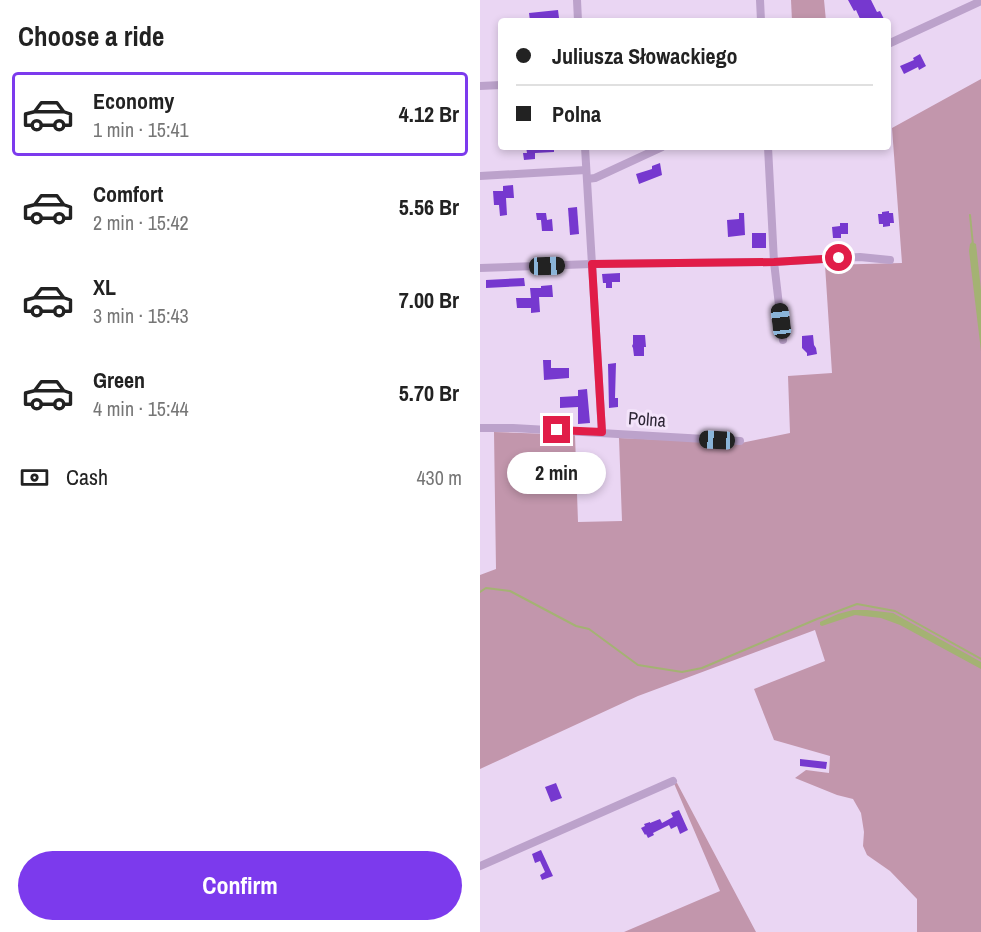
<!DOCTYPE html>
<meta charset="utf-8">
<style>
body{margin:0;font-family:"Archivo Narrow",sans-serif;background:#f2f2f2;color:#222;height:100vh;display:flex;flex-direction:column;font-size:22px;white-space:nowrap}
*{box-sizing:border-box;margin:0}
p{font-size:20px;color:#767676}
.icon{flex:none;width:33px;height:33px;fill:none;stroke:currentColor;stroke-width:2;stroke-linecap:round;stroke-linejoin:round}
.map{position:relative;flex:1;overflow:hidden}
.details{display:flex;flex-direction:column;background:#fff;width:480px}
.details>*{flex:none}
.hud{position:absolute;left:18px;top:18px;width:393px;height:132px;border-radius:6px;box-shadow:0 3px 9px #0003;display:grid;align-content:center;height:132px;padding:0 18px;background:#fff}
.end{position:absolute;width:27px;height:27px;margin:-14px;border:8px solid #e11d48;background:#fff;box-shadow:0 0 0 3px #fff}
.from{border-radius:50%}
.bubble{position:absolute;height:42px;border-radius:21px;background:#fff;box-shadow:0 3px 9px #0003;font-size:20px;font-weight:700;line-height:42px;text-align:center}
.car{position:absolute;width:18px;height:36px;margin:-18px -9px;border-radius:8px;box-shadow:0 0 4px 2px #0007;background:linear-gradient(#222 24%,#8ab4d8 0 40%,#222 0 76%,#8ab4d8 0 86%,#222 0)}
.hud b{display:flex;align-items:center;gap:21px;height:57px;font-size:22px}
.hud b+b{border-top:2px solid #e0e0e0}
.hud i{width:15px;height:15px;background:#222}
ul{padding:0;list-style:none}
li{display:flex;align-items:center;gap:18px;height:84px;margin:0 12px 9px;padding:0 6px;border:3px solid transparent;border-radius:6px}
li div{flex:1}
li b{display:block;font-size:22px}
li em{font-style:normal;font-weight:700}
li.current{border-color:#7c3aed}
li>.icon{width:54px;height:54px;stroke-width:1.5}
h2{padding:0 18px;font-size:27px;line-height:72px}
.pay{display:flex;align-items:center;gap:15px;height:66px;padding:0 18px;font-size:22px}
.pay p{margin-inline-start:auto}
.cta{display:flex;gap:12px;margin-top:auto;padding:12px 18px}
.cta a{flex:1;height:69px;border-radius:36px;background:#7c3aed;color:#fff;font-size:24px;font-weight:700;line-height:69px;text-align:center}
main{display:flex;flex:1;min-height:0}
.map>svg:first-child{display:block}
.green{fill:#c296ac}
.water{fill:#a4b273}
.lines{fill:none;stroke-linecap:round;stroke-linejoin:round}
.stream{stroke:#a4b273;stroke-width:2}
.building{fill:#7638cf}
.street{stroke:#bca2cb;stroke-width:8}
.route{stroke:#e11d48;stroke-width:8}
.labels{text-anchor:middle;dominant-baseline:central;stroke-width:6;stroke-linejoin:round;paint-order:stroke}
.street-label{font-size:18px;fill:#2d2535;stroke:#f3e3fa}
</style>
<main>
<section class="details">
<h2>Choose a ride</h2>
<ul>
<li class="current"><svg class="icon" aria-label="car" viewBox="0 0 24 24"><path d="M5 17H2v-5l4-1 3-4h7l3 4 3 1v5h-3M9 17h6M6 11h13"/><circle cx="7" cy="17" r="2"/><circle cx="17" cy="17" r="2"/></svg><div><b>Economy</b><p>1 min · 15:41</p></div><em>4.12 Br</em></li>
<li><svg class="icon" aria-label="car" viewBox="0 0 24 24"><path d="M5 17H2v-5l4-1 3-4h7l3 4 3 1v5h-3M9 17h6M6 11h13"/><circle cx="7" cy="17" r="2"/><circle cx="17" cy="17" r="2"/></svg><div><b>Comfort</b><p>2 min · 15:42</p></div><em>5.56 Br</em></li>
<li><svg class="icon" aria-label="car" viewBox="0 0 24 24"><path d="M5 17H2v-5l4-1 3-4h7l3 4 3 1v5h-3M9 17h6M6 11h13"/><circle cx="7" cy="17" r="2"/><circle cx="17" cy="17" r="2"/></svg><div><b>XL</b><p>3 min · 15:43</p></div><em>7.00 Br</em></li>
<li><svg class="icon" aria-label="car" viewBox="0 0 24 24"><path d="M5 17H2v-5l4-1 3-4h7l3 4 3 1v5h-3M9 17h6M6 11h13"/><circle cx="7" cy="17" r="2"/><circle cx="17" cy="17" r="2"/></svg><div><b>Green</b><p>4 min · 15:44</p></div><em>5.70 Br</em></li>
</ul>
<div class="pay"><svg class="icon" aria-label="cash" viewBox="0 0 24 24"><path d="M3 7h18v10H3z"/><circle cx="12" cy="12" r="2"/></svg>Cash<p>430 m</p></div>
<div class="cta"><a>Confirm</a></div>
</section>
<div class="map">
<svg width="501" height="932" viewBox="0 0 501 932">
<rect width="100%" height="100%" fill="#ead6f3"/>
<!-- green -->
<g class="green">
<path d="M311,0H344L346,21H312Z"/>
<path d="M501,79V932H437V899L410,871L387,855L383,846L384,832L381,813L373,799L357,795L315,778L326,770L349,773L350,756L294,740L274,689L345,661L335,630L158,696L0,769V575L16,569L14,432L95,435L98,522L142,521L139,438L261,443L310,433L308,376L352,373L345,265L422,263L412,128Z"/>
<path d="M193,781L197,783L276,932H144L240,891Z"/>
</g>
<!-- water -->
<g class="water">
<path d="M492,242L496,244L501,290V351L489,251L490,244Z"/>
<path d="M373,610H387L413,613L501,662V669L420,625L401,618L375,615L342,626L340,625V622L342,621L358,614Z"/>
</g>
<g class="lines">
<!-- stream -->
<g class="stream">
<path d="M490,215L493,245"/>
<path d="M0,592L6,588L30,591L96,626L109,629L158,665L202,672L222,668L337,619L377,604L415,611L501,659"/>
</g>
</g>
<!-- building -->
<g class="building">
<path d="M368,0H391L397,12L400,11L405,21H381L376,10L374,11Z"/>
<path d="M78,10L79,18L50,21L49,13Z"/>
<path d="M440,54L446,66L439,70L438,67L424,74L420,66L434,60L433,58Z"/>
<path d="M46,147H74V152L55,153V159L44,160L43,153H47Z"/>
<path d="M180,163L182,175L159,184L156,174L172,169V166Z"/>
<path d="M33,185L34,198H26L27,215L20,216L19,205H14L13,191H23V186Z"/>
<path d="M97,207L99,234L90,235L88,208Z"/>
<path d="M409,211V213H413L414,223H410V226L403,227V224H399L398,214H402V212Z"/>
<path d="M56,213H66L67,220L72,219L73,231H62L61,220H57Z"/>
<path d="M259,213H264L265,235L248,237L247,220L259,219Z"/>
<path d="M360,223H368V234H361V238H353L352,227L360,226Z"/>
<rect x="272" y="233" width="14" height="15"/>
<path d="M140,273V282H132V288H126V283H123L122,274Z"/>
<path d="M44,278L45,286L6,288V280Z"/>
<path d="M72,285L73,297H59L60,312L51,313V308H37L36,298H51L50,288H61V286Z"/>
<path d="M153,335H165L166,347H164V356H154L153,348L152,346L153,344Z"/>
<path d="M333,335L334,345L336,348L337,354L327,356V353L322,348V336Z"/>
<path d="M63,360H71V368H89V378L64,380Z"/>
<path d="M136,363L135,398H138V407L129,408L128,364Z"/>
<path d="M107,389L110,423L98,424V407L80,408V397L98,396V390Z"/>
<path d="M320,759L347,762L346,769L320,766Z"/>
<path d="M76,783L82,798L71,802L65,787Z"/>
<path d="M199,810L208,830L200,834L197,826L191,829L189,825L173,833L174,835L168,838L166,834L165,835L161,828L165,826L164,824L170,822V823L180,819L182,823L193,817L191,813Z"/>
<path d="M61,850L73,876L62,880L60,875L65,872L60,861L55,863L52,854Z"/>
</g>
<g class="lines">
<!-- street -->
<g class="street">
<path d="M97,0L98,21"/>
<path d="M280,0L281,21"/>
<path d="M408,44L501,1"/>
<path d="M0,86L21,85"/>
<path d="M105,147L122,433"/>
<path d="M288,147L294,262L303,340"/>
<path d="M0,176L106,170"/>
<path d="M107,179L115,178L182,147"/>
<path d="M0,268L112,264L294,262L380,257L410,260"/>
<path d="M0,428H33L260,441"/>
<path d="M0,866L193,781"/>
</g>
</g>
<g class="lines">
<!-- route -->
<path class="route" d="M77,430L122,432L112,264L294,262L359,258"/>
</g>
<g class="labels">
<!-- street labels -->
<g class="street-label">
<text transform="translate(167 419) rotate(4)">Polna</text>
</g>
</g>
</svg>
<i class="end from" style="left:359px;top:258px"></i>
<i class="end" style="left:77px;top:430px"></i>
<div class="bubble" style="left:27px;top:452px;width:99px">2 min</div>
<i class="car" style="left:67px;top:266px;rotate:88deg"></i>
<i class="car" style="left:301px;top:321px;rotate:353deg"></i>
<i class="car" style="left:237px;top:440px;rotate:273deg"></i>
<div class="hud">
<b><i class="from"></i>Juliusza Słowackiego</b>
<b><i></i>Polna</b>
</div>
</div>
</main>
